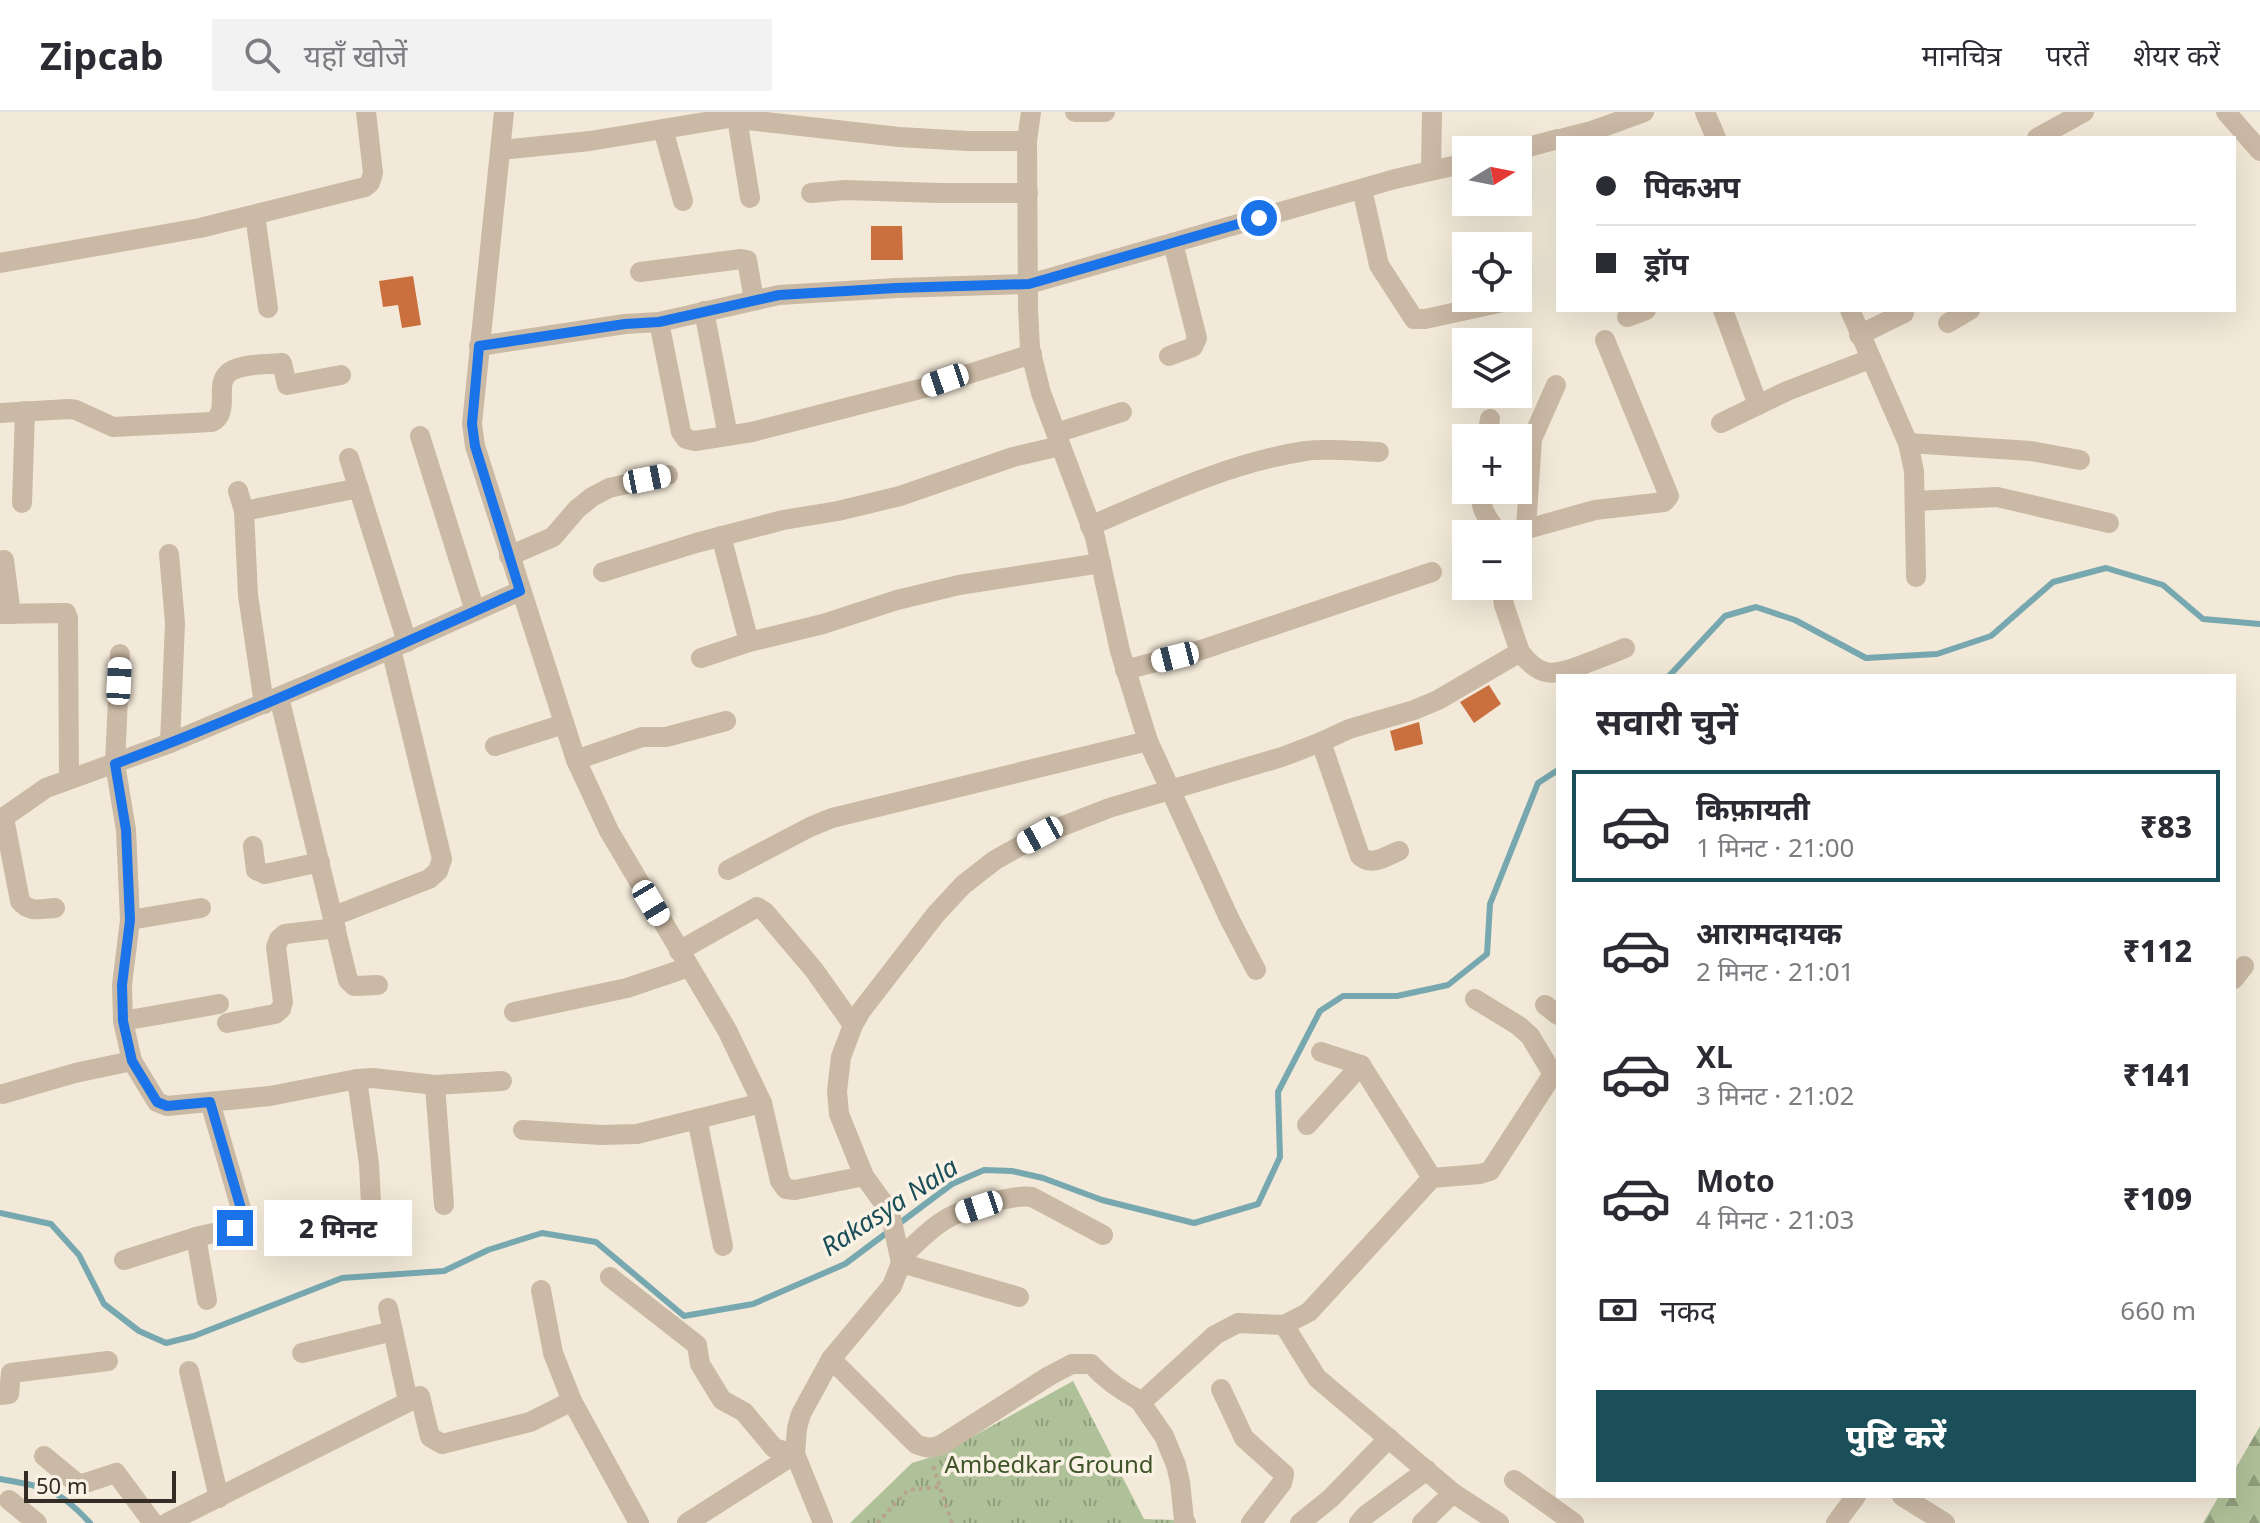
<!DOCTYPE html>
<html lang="hi">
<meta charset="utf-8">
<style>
body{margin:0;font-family:"Noto Sans","Noto Sans Devanagari",sans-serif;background:#f2f2f3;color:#2b2b33;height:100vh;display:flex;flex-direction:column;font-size:30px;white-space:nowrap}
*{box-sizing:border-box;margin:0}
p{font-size:26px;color:#7c7c81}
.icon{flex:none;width:44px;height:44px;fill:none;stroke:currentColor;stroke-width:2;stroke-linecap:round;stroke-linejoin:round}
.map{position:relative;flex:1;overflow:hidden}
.side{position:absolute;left:1556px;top:562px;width:680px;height:824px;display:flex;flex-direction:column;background:#fff;border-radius:0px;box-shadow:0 8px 32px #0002}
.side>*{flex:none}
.guide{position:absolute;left:1556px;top:24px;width:680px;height:176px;border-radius:0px;box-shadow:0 8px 32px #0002;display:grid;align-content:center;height:176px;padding:0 40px;background:#fff}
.needle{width:52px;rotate:80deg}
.fabs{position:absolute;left:1452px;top:24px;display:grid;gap:16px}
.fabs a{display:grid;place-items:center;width:80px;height:80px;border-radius:0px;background:#fff;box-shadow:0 8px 32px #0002;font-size:40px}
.scale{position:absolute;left:24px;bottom:20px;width:152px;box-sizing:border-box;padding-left:8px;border:4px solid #352c26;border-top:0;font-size:22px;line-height:28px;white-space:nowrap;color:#352c26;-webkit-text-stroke:6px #faf2e5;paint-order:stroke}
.end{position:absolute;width:36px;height:36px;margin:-18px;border:10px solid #1a73e8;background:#fff;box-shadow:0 0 0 4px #fff}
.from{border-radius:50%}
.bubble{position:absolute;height:56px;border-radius:0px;background:#fff;box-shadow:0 8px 32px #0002;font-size:26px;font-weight:800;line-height:56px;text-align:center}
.car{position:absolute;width:24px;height:48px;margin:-24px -12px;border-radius:10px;box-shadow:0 0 6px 2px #0007;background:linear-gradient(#fff 24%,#345 0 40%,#fff 0 76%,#345 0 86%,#fff 0)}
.guide b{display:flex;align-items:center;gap:28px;height:76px;font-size:30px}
.guide b+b{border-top:2px solid #e1e1e2}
.guide i{width:20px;height:20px;background:#2b2b33}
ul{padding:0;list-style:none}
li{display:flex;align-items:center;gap:24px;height:112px;margin:0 16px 12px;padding:0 24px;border:4px solid transparent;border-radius:0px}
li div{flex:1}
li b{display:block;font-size:30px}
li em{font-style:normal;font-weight:800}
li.active{border-color:#1a4e58}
li>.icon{width:72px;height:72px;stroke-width:1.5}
h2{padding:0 40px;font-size:36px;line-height:96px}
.pay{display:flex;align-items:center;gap:20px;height:88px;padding:0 40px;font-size:30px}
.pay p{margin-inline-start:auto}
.cta{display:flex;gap:16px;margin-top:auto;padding:16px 40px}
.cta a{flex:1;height:92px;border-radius:0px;background:#1a4e58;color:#fff;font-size:32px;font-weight:800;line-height:92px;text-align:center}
header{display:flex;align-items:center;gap:48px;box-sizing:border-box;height:112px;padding:0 40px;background:#fff;border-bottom:2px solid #e1e1e2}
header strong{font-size:38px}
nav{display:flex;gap:44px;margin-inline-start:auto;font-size:28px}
.search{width:560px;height:72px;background:#f2f2f3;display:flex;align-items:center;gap:20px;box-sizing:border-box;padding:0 28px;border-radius:0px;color:#7c7c81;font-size:30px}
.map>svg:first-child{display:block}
.forest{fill:url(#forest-firs)}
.park{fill:url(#park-tufts)}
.pitch{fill:#afc198}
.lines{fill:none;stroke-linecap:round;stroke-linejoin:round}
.stream{stroke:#77a8b0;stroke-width:6}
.building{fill:#ca6f3e}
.path{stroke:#b6a48e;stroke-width:4;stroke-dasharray:4 4;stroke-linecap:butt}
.minor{stroke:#cab9a4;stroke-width:20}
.route{stroke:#1a73e8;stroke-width:10}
.labels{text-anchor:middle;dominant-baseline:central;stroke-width:7;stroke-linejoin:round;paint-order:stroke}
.park-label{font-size:24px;fill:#405429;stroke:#faf2e5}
.water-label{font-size:26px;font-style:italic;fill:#1a4e58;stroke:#faf2e5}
</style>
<header>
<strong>Zipcab</strong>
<div class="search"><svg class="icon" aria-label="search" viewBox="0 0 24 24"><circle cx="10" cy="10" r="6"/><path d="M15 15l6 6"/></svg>यहाँ खोजें</div>
<nav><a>मानचित्र</a><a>परतें</a><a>शेयर करें</a></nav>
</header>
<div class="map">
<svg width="2260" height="1411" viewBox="0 0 2260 1411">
<defs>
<pattern id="forest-firs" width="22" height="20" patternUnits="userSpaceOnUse" patternTransform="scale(2)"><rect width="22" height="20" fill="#afc198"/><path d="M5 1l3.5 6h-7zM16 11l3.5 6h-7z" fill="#8f9d7c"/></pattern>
<pattern id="park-tufts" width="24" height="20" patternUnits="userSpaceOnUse" patternTransform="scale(2)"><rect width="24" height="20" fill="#afc198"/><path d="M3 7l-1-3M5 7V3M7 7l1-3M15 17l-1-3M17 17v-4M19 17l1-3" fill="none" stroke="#8f9d7c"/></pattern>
</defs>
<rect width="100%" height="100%" fill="#f2e9d8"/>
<!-- forest -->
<path class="forest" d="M2260,1314V1411H2203L2219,1384H2234V1359Z"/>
<!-- park -->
<path class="park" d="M1073,1269L1144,1407L1176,1408L1178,1411H850L912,1351L941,1342Z"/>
<!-- pitch -->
<path class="pitch" d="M911,1390L932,1411H891Z"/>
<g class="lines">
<!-- stream -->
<g class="stream">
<path d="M1669,564L1725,504L1756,495L1795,508L1866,546L1937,542L1991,524L2053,470L2106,456L2163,473L2203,507L2260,512"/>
<path d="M0,1101L51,1112L79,1143L104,1192L139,1219L166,1231L194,1224L342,1166L444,1159L488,1138L542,1121L596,1130L684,1204L753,1192L845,1152L952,1072L984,1058L1012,1059L1043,1066L1102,1088L1194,1111L1258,1092L1280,1045L1278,980L1320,899L1343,884H1397L1448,873L1487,842L1490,792L1538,671L1558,658"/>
<path d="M0,1367C45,1375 58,1376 90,1411"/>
</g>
</g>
<!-- building -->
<g class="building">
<path d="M871,114H902L903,148H871Z"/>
<path d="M413,164L421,213L402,216L398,193L383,195L379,169Z"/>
<path d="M1489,573L1501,592L1474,611L1460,590Z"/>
<path d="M1419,610L1423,632L1395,639L1390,619Z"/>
</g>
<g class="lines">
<!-- path -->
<g class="path">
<path d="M933,1354L952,1411"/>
<path d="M877,1411L908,1378L939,1375"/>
</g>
<!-- minor -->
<g class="minor">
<path d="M504,0L472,312L475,334L576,648L609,719L727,918L762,991L780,1069L786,1077L795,1078L864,1064"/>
<path d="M1031,0L1027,29L1028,196L1030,237L1041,281L1095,425L1120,539L1148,629L1229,806L1256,858"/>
<path d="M1075,0H1105"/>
<path d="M1705,0L1716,26"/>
<path d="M2226,0L2260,39"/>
<path d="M737,6L750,86"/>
<path d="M663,17L683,89"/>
<path d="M1564,26L1592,19L1644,0"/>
<path d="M2037,26L2084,0"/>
<path d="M501,38L590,29L730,6L899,25L968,29H1027"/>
<path d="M1517,38L1558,27"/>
<path d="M1431,59L1432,0"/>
<path d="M1362,77L1379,153L1414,207H1425L1508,189"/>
<path d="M811,81L845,78L939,81H1028"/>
<path d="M255,103L268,196"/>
<path d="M0,151L200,116L365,75L370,71L373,61L366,0"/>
<path d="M640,160L741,147L747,148L754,188"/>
<path d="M1723,198L1758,293"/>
<path d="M1850,198L1908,331L1914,359L1916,465"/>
<path d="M704,199L728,324"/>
<path d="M1627,205L1646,198"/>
<path d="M659,210L681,320L686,327L695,329L752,320L924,276L1032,242"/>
<path d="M1948,211L1970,198"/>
<path d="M1859,223L1904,201"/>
<path d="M479,234L625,212L659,210L779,183L896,176L1029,172L1395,67L1466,51"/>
<path d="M1169,244L1193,235L1197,226L1173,131"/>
<path d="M0,301L69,297L76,298L113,315L212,310C232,299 212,270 231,259C244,251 267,253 282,251L287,273L341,263"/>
<path d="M1721,311L1787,279L1870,247"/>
<path d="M1056,321L1122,300"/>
<path d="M420,324L475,499"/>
<path d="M1487,326L1490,307"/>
<path d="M1908,331L2031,339L2080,348"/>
<path d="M349,346L407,530"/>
<path d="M1481,378C1479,397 1488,407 1499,422"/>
<path d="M238,379L244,399L248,483L264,592"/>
<path d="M1915,389L1997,385L2109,411"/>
<path d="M22,391L25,299"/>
<path d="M244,399L359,376"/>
<path d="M1090,414C1160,384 1229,351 1305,339C1329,336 1354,339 1379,340"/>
<path d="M1526,416L1532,327L1556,273"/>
<path d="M1509,422L1595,398L1664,390L1669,384L1605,228"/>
<path d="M721,424L749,530"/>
<path d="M169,442L175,511L170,631"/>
<path d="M509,444L553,425L577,397L592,385L609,376L668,363"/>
<path d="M4,448L11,502"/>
<path d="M603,460L696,431L783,408L838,399L900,384L1013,345L1060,334"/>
<path d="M0,502L61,501H66L68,506L69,667"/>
<path d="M1520,540C1540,566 1553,564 1582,553C1597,547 1611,542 1625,536"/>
<path d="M120,542L115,652L126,718L130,808L122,873L123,909L132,949L157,990L167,994L270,984L357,967L373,966L435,973L502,969"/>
<path d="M701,546L749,530L823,512L897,488L959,473L1101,451"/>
<path d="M1125,558L1201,538L1432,460"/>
<path d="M279,585L348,868L354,874L378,873"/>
<path d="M1321,630L1360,744C1372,755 1386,744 1399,739"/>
<path d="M495,634L564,612"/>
<path d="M576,648L642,625H666L726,609"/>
<path d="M4,706L20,789C29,801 41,797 55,796"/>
<path d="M0,708L46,676L170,631L361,550L520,479"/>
<path d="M253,734L256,758L265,762L320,750"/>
<path d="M728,758L810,715L832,706L1148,629"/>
<path d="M334,804L429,767L438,759L442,747L391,537"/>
<path d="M130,808L201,796"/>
<path d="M679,839L757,795L765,800L814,858L853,913"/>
<path d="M2234,867L2244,854"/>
<path d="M1475,887L1519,914L1530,924L1553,962"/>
<path d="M1545,893L1558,903"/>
<path d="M514,900L627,876L689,855"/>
<path d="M123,909L219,892"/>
<path d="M227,911L275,902L281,897L283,890L276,835L279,827L285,822L336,816"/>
<path d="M1321,940L1361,953L1432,1066"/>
<path d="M357,967L369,1052L373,1131"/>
<path d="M435,973L444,1093"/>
<path d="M3,982L75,961L132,949"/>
<path d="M697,1007L723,1134"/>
<path d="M1307,1013L1361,953"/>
<path d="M523,1018L601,1023L637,1022L762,991"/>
<path d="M196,1125L207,1188"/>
<path d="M900,1146C914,1134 927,1119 943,1109C959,1098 1012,1082 1032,1085L1103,1123"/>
<path d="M124,1148L196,1125L235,1116L241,1110L242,1100L210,990"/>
<path d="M901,1151L1019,1185"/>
<path d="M610,1165L697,1233L700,1252L722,1288L744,1300L774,1336L795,1342"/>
<path d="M541,1178L553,1241L572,1289L639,1411"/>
<path d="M388,1196L408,1289"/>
<path d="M1284,1213L1317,1266L1453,1381L1499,1411"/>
<path d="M302,1241L393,1219"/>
<path d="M831,1247L916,1332C926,1336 931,1337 941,1333L1049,1264L1072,1252H1091C1105,1267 1119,1278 1139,1288L1146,1286L1215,1223L1238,1211L1284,1213L1309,1200L1432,1066L1480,1062L1490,1059L1553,962L1558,959"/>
<path d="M189,1259L219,1386"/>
<path d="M1221,1277L1244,1326L1284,1362L1282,1371L1251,1411"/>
<path d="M0,1283L9,1282L11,1261L108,1249"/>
<path d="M1139,1288L1164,1324L1176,1353L1180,1370L1184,1408L1186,1411"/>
<path d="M44,1344L79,1373L116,1361L153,1411"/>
<path d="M1514,1368L1574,1411"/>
<path d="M1902,1384L1945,1411"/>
<path d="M9,1388L37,1411"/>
<path d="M167,1411L420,1284L430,1325L442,1332L530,1310L572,1289"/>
<path d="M687,1411L795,1342"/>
<path d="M823,1411L795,1342L797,1316L801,1302L831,1247L892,1174L901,1151L890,1100L864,1064L839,1002L837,979L841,945L853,913L861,899L936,802L963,773L995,748L1040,723L1109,696L1282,645L1321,630L1349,617L1414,598L1438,588L1520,540L1504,493L1501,474"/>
<path d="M1300,1411L1331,1386L1389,1326"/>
<path d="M1359,1411L1366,1403L1427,1358"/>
<path d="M1422,1411L1453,1381"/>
<path d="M1836,1411L1856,1384"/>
</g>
</g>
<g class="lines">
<!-- route -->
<path class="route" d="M235,1116L241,1110L242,1100L210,990L167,994L157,990L132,949L123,909L122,873L130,808L126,718L115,652C252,601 386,539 520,479L475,334L472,312L479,234L625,212L659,210L779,183L896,176L1029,172L1259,106"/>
</g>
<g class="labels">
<!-- park labels -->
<g class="park-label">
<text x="1049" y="1351">Ambedkar Ground</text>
</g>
<!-- water labels -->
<g class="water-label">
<text transform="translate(889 1094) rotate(-33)">Rakasya Nala</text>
</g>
</g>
</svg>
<div class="fabs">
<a><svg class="needle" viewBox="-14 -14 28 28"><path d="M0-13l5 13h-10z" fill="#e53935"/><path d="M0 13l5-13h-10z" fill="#7c7c81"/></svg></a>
<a><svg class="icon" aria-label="locate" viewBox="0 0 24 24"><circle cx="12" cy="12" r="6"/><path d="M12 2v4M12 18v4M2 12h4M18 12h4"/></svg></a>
<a><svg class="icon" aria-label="layers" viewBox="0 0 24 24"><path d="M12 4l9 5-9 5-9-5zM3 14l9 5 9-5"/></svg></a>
<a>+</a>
<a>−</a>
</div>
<div class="scale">50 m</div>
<i class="end from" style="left:1259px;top:106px"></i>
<i class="end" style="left:235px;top:1116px"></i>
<div class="bubble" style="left:264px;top:1088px;width:148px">2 मिनट</div>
<i class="car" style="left:945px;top:268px;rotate:251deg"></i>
<i class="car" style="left:647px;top:367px;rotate:79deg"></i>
<i class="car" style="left:1175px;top:545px;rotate:256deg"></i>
<i class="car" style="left:119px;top:569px;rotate:3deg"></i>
<i class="car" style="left:1040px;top:723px;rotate:241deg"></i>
<i class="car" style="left:651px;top:791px;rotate:149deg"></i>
<i class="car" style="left:979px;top:1095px;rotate:252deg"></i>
<div class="guide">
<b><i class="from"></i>पिकअप</b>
<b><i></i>ड्रॉप</b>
</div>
<section class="side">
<h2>सवारी चुनें</h2>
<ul>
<li class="active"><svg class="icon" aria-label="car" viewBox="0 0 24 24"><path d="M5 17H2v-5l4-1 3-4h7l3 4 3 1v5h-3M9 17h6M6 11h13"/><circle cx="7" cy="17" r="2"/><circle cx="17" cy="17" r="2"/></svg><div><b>किफ़ायती</b><p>1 मिनट · 21:00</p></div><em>₹83</em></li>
<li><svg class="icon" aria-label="car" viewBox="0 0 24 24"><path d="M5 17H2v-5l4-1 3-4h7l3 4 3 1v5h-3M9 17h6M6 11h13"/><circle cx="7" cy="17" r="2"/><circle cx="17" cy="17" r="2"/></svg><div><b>आरामदायक</b><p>2 मिनट · 21:01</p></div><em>₹112</em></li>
<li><svg class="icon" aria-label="car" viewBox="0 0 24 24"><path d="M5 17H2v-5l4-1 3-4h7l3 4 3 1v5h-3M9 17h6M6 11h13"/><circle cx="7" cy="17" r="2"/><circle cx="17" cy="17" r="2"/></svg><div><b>XL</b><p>3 मिनट · 21:02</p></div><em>₹141</em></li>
<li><svg class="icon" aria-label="car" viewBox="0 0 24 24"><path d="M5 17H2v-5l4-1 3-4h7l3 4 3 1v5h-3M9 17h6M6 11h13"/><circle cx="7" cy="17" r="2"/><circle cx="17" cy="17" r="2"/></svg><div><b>Moto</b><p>4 मिनट · 21:03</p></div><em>₹109</em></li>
</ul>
<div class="pay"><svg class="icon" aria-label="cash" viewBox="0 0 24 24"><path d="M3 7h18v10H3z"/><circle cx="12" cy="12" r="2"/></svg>नकद<p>660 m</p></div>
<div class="cta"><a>पुष्टि करें</a></div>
</section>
</div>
